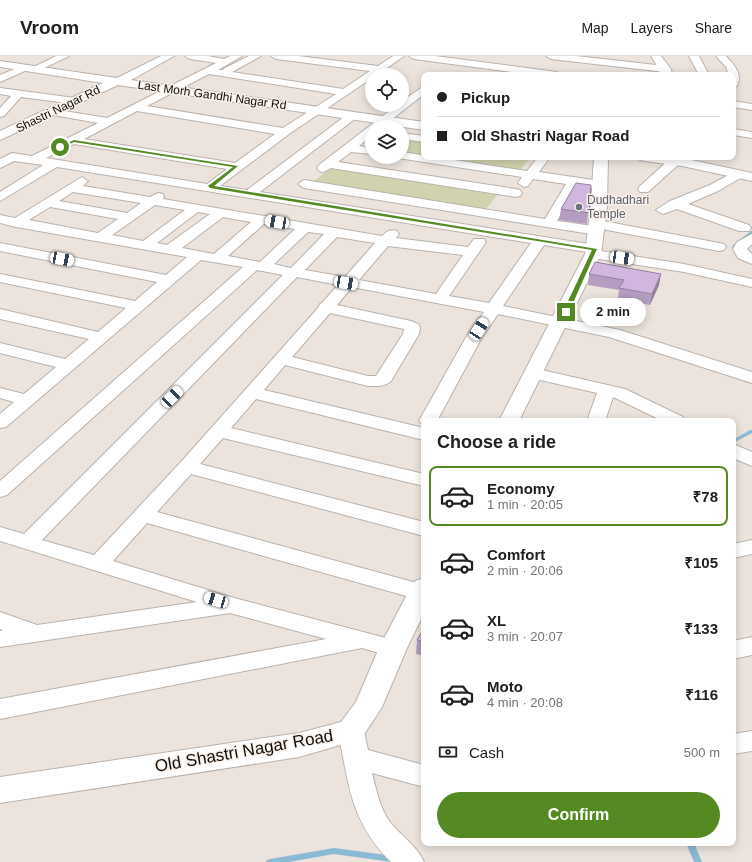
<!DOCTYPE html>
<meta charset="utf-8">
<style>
body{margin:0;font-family:Helvetica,sans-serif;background:#f2f2f2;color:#202124;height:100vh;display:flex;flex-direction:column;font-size:15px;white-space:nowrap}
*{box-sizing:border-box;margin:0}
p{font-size:13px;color:#757577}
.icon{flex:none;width:22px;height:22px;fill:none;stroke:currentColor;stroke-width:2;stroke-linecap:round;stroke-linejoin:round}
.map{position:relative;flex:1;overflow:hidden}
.drawer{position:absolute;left:421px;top:362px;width:315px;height:428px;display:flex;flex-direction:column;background:#fff;border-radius:8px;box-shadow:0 2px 10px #0003}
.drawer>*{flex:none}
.banner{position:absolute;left:421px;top:16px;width:315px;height:88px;border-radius:8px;box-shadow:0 2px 10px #0003;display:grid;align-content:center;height:88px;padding:0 16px;background:#fff}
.tools{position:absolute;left:365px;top:12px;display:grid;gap:8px}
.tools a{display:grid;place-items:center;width:44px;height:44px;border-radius:50%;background:#fff;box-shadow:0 2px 10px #0003;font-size:20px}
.end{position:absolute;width:18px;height:18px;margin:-9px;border:5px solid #558a23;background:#fff;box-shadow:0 0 0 2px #fff}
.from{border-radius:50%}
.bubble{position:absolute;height:28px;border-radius:14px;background:#fff;box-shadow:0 2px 10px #0003;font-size:13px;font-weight:700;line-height:28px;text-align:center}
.car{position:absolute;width:12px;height:24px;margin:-12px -6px;border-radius:5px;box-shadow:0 0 3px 1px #0007;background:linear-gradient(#fff 24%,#345 0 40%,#fff 0 76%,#345 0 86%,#fff 0)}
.banner b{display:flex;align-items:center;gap:14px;height:38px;font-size:15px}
.banner b+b{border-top:1px solid #e0e0e0}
.banner i{width:10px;height:10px;background:#202124}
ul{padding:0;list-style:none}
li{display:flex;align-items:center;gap:12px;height:60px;margin:0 8px 6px;padding:0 8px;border:2px solid transparent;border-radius:8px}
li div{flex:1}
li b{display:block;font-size:15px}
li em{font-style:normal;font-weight:700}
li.on{border-color:#558a23}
li>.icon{width:36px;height:36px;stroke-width:1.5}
h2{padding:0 16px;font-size:18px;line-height:48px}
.pay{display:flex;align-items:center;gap:10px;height:44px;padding:0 16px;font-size:15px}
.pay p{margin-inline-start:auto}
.primary-button{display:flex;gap:8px;margin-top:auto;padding:8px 16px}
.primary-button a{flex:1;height:46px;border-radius:24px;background:#558a23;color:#fff;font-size:16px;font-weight:700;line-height:46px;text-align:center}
header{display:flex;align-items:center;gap:24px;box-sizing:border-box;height:56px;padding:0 20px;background:#fff;border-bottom:1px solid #e0e0e0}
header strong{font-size:19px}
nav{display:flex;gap:22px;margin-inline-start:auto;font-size:14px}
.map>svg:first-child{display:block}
.green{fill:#d0d3ad}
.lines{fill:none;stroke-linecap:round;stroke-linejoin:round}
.stream{fill:#8bbad4;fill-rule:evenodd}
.street-casing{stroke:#bab2ac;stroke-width:2}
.secondary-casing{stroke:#bab2ac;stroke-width:2}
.street{fill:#fff;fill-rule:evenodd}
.secondary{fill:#fff;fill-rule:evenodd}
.wall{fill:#b49dc1}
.shaded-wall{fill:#92809d}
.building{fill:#d1b7e0;stroke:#92809d}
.route{fill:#558a23}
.worship-dot{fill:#6b7280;stroke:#f8f0e9;stroke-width:1.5}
.labels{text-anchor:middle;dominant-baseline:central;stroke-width:3;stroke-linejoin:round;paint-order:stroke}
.far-street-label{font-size:12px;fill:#12100d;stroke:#f8f0e9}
.far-worship-label{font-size:12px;fill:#5b616d;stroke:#f8f0e9;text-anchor:start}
.near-street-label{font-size:17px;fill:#12100d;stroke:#f8f0e9}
</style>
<header>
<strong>Vroom</strong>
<nav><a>Map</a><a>Layers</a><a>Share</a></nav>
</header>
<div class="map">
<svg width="752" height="806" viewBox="0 0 752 806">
<rect width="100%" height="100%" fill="#ebe3dc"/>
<!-- green -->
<g class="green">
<path d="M402,81L424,84V101L402,98Z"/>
<path d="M425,101H531L519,115Z"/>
<path d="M332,111L499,137L485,154L314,125Z"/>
</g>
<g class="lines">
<!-- stream -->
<g class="stream">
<path d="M751,175H752V178L736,190C737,200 744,203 752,206V208C742,206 734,201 732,190Z"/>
<path d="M750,374H752V377L733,387V384Z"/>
<path d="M686,787H694L702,806H694Z"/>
<path d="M334,792L394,800L397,801L398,803L397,805L392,806L334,798L289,806H266L267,804L270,803Z"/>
</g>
<!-- street casing -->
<g class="street-casing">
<g id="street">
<path d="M56,0H69L38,15L35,16L30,13Z"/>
<path d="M185,0H207L224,3L230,0H242L218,14H223L225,12L249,0H261L232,16L343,33L370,15L276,3L271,0H298L378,10L393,0H404L377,19H372V22L289,78L220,130L247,134L348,58H356L357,60L356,62L260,136L595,189L600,190L602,193L601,195L684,208L752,223V231L684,216L593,202L588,201L586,198L587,196L544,189L503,250L620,274L752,316V327L609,281L498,258L481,283L437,365H424V369L419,365L465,283L484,256L352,231L337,249L411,265L418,268L420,271L419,278L391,325C384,331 377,330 368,330L285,309L264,334L424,372V384L256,343L231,372L424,418V430L223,382L200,408L424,466V480L191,418L157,456L424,529V545L147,467L113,505L234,542L401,586L405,592L401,598L393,601L362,592L0,663V643L326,583L230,557L0,591V575L3,574L0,573V556L37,569L197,546L0,485V471L24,478L283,219L257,214L7,439L0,441V425L243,211L201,204L6,371L0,372V358L14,346L0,342V332L24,338L56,311L0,297V287L65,303L89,283L0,263V253L98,276L126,252L0,226V218L135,245L157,226L0,195V187L166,219L187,201L16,171L0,167V159L15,162L82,121L88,125L83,130L150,141L158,137L163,138L164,141L163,143L382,180C387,175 390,173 397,175L399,178L396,182L468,191L474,183H484L486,186L449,240L489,247L531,187L57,111L0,145V136L43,109L14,105L0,112V103L12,97L32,100L98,67L48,58L47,56L48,54L52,53L107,62L216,7L190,3ZM209,18L336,38L283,72L147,50ZM137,55L275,78L235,107L84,83ZM74,88L227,113L207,128L46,102ZM73,136L141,147L127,157L59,145ZM155,149L185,154L143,185L112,179ZM50,151L118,163L98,177L29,164ZM198,156L210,158L167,189L157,187ZM223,161L251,166L214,198L182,192ZM264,168L295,173L260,206L228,200ZM308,176L324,178L291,212L274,208ZM337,181L375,187L345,221L305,214ZM388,190L463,199L436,238L359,224ZM297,221L338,229L322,247L320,248L318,252L180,407L94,499L42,484ZM330,257L404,273L403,278L376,320H368L292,301Z"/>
<path d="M409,0H435L557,16L562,19H535L414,3Z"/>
<path d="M546,0H576L665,10L670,13L665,16L551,3Z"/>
<path d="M689,0H699L709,19H699Z"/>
<path d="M716,0H726C734,9 743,18 737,30L733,31V19H729L726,11Z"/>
<path d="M24,9L29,12L27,14L0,26V19Z"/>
<path d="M424,30V38L382,71H372V79L359,90L372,92V98L351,96L338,106L516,133L520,134L522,137L520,140L516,141L331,112L323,116L319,115L317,112L319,109L397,49H402V45Z"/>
<path d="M0,32L75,42L80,45L75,48L21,41L4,60L0,61V52L11,40L0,38Z"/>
<path d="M733,45L752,48V54L733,51Z"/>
<path d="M733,73L752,76V82L733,79Z"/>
<path d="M402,77L424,80V86L402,83Z"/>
<path d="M402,96L527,115L535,105V101H547V105L539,116L600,125L606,129L600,133L577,129L557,165L593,170L591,168L593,165L598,164L719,187L724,188L726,191L724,194L719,195L602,173L604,175L602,178L597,179L304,132L298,128L304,124L545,163L566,128L533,123L528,130L524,131L518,127L522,121L398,102L397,101H402Z"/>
<path d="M675,101L679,102L681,105L679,108L648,136H640L638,133L640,130L671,102Z"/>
<path d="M738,114L744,118L742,121L718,135L688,148L749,169L751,172L749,175H739L677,153L663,158L656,154L670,145L710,129Z"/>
<path d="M752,178V188L747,193L752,198V208L738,202L733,193L737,186Z"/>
<path d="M533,312L625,333L683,361L686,365H663L613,341L605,365H587L597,337L527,321L525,317L527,313Z"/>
<path d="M733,388L752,396V410L733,402Z"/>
<path d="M752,484V498L733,502V488Z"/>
<path d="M752,581V599L733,603V585Z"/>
<path d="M351,665L360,668L364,675L368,694L424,709V731L372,717C376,733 380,753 390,766C401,780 417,790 424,806H391C350,765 349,729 338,675L342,668Z"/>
<path d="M752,675V695L733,698V678Z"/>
</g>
</g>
<!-- secondary casing -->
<g class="secondary-casing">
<g id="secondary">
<path d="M161,0H174L131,24L424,66V74L118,29L0,84V75L103,27L0,11V5L117,22Z"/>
<path d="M651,0H661L671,13L672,19H660L659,13Z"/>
<path d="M594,101H608L607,150L601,198L519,365H499L585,198L591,150Z"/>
<path d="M638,101L682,102L752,117V125L682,110L645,105L640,104Z"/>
<path d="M424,522V557L407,592L382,651L361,683L299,701L0,747V721L299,677L341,666L356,646L379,592L411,531L415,525Z"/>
</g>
</g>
<!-- street -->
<use href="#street" class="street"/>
<!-- secondary -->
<use href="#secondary" class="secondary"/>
</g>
<!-- wall -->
<g class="wall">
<path d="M591,129L587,168L559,164L561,153Z"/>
<path d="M589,218L659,229L650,249L618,243L619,234L588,229Z"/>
<path d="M424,572V600L416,598L417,584Z"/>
</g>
<!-- shaded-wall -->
<path class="shaded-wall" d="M661,218L659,229L650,249L652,238Z"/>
<!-- building -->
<g class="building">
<path d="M576,127L591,129L589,157L561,153Z"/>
<path d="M595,206L661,218L652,238L619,232L624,224L589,218Z"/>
<path d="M424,572V586L417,584Z"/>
</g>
<!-- route -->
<path class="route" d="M74,84L238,110L214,130L597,193L569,256L566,257L563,256L592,194L210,132L208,130L233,111L74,86L62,92L59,91Z"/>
<!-- markers -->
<circle class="worship-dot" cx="579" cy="151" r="4"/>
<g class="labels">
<!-- far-street labels -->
<g class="far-street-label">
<text transform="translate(212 39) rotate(8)">Last Morh Gandhi Nagar Rd</text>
<text transform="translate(58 53) rotate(-26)">Shastri Nagar Rd</text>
</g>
<!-- far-worship labels -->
<g class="far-worship-label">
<text x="587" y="144">Dudhadhari<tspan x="587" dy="14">Temple</tspan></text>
</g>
<!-- near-street labels -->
<g class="near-street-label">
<text transform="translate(244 695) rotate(-10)">Old Shastri Nagar Road</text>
</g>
</g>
</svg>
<div class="tools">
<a><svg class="icon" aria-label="locate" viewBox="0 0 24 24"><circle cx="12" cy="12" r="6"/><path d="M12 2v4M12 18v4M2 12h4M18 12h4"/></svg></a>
<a><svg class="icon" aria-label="layers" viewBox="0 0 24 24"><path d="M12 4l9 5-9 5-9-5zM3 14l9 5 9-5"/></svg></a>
</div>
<i class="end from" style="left:60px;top:91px"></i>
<i class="end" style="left:566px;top:256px"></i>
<div class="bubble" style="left:580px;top:242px;width:66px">2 min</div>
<i class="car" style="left:277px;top:166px;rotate:280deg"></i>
<i class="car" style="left:622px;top:202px;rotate:98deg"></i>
<i class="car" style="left:62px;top:203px;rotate:101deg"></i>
<i class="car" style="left:346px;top:227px;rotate:100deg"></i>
<i class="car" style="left:479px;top:273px;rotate:33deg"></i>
<i class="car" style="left:172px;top:341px;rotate:45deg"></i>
<i class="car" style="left:216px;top:544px;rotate:287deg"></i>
<div class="banner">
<b><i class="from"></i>Pickup</b>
<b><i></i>Old Shastri Nagar Road</b>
</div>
<section class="drawer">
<h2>Choose a ride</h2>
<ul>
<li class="on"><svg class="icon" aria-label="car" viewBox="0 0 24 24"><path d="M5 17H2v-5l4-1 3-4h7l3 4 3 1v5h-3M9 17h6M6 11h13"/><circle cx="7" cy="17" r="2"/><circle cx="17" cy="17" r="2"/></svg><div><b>Economy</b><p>1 min · 20:05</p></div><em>₹78</em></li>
<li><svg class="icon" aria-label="car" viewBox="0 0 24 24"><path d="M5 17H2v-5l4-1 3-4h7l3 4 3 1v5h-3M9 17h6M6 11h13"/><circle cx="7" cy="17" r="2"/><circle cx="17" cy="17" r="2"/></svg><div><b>Comfort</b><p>2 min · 20:06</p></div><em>₹105</em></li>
<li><svg class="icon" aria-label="car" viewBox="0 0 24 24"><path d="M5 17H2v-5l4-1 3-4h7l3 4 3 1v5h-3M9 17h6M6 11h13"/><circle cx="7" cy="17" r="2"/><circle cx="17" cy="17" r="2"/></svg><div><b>XL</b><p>3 min · 20:07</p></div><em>₹133</em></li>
<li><svg class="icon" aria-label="car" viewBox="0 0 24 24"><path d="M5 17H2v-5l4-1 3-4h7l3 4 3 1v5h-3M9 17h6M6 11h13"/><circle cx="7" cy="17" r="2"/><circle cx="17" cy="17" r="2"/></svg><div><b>Moto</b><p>4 min · 20:08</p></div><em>₹116</em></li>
</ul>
<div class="pay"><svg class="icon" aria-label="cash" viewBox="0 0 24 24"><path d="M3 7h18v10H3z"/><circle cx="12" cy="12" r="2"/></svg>Cash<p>500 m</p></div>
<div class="primary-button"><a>Confirm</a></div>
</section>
</div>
